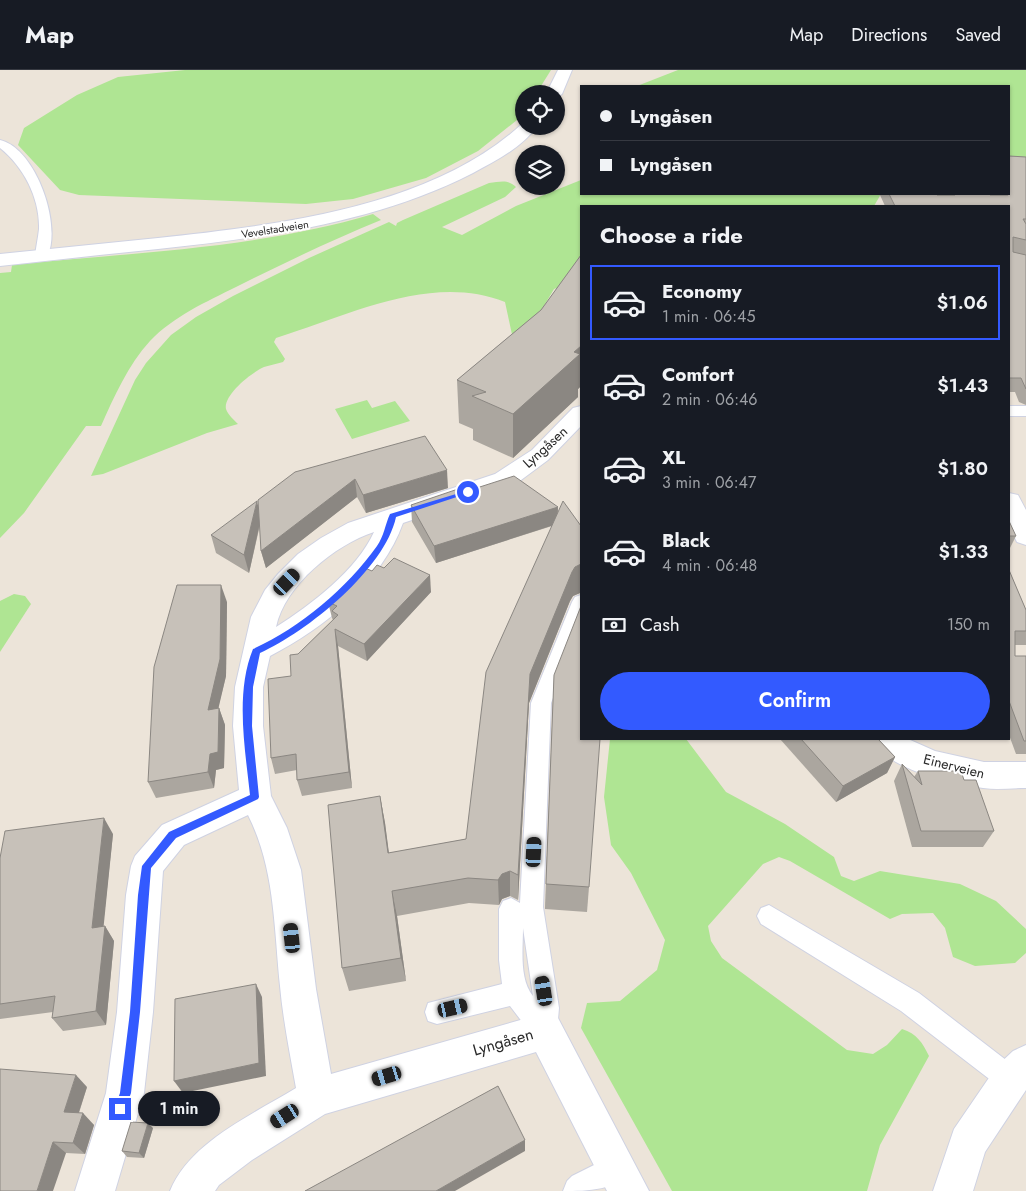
<!DOCTYPE html>
<meta charset="utf-8">
<style>
body{margin:0;font-family:Jost,sans-serif;background:#242831;color:#f1f3f6;height:100vh;display:flex;flex-direction:column;font-size:19px;white-space:nowrap}
*{box-sizing:border-box;margin:0}
p{font-size:16px;color:#9ea1a6}
.icon{flex:none;width:28px;height:28px;fill:none;stroke:currentColor;stroke-width:2;stroke-linecap:round;stroke-linejoin:round}
.map{position:relative;flex:1;overflow:hidden}
.drawer{position:absolute;left:580px;top:135px;width:430px;height:535px;display:flex;flex-direction:column;background:#171b24;border-radius:0px;box-shadow:0 1px 4px #0004}
.drawer>*{flex:none}
.guide{position:absolute;left:580px;top:15px;width:430px;height:110px;border-radius:0px;box-shadow:0 1px 4px #0004;display:grid;align-content:center;height:110px;padding:0 20px;background:#171b24}
.buttons{position:absolute;left:515px;top:15px;display:grid;gap:10px}
.buttons a{display:grid;place-items:center;width:50px;height:50px;border-radius:50%;background:#171b24;box-shadow:0 1px 4px #0004;font-size:25px}
.end{position:absolute;width:22px;height:22px;margin:-11px;border:6px solid #335aff;background:#fff;box-shadow:0 0 0 2px #fff}
.from{border-radius:50%}
.bubble{position:absolute;height:35px;border-radius:18px;background:#171b24;box-shadow:0 1px 4px #0004;font-size:16px;font-weight:600;line-height:35px;text-align:center}
.car{position:absolute;width:15px;height:30px;margin:-15px -8px;border-radius:6px;box-shadow:0 0 4px 1px #0007;background:linear-gradient(#222 24%,#8ab4d8 0 40%,#222 0 76%,#8ab4d8 0 86%,#222 0)}
.guide b{display:flex;align-items:center;gap:18px;height:48px;font-size:19px}
.guide b+b{border-top:1px solid #363941}
.guide i{width:12px;height:12px;background:#f1f3f6}
ul{padding:0;list-style:none}
li{display:flex;align-items:center;gap:15px;height:75px;margin:0 10px 8px;padding:0 10px;border:2px solid transparent;border-radius:0px}
li div{flex:1}
li b{display:block;font-size:19px}
li em{font-style:normal;font-weight:600}
li.selected{border-color:#335aff}
li>.icon{width:45px;height:45px;stroke-width:1.5}
h2{padding:0 20px;font-size:22px;line-height:60px}
.pay{display:flex;align-items:center;gap:12px;height:55px;padding:0 20px;font-size:19px}
.pay p{margin-inline-start:auto}
.cta{display:flex;gap:10px;margin-top:auto;padding:10px 20px}
.cta a{flex:1;height:58px;border-radius:30px;background:#335aff;color:#fff;font-size:20px;font-weight:600;line-height:58px;text-align:center}
header{display:flex;align-items:center;gap:30px;box-sizing:border-box;height:70px;padding:0 25px;background:#171b24;border-bottom:1px solid #363941}
header strong{font-size:24px}
nav{display:flex;gap:28px;margin-inline-start:auto;font-size:18px}
.map>svg:first-child{display:block}
.green{fill:#afe593}
.lines{fill:none;stroke-linecap:round;stroke-linejoin:round}
.lane-casing{stroke:#cfd2e2;stroke-width:2}
.street-casing{stroke:#cfd2e2;stroke-width:2}
.secondary-casing{stroke:#cfd2e2;stroke-width:2}
.lane{fill:#fff;fill-rule:evenodd}
.street{fill:#fff;fill-rule:evenodd}
.secondary{fill:#fff;fill-rule:evenodd}
.wall{fill:#aba69f}
.shaded-wall{fill:#8b8782}
.building{fill:#c7c1b9;stroke:#8b8782}
.route{fill:#335aff}
.labels{text-anchor:middle;dominant-baseline:central;stroke-width:4;stroke-linejoin:round;paint-order:stroke}
.far-street-label{font-size:11px;fill:#282828;stroke:#fff}
.street-label{font-size:14px;fill:#282828;stroke:#fff}
.near-street-label{font-size:16px;fill:#282828;stroke:#fff}
</style>
<header>
<strong>Map</strong>
<nav><a>Map</a><a>Directions</a><a>Saved</a></nav>
</header>
<div class="map">
<svg width="1026" height="1121" viewBox="0 0 1026 1121">
<rect width="100%" height="100%" fill="#ece4d9"/>
<!-- green -->
<g class="green">
<path d="M185,0H551L536,24H524V41L517,50L478,81L426,108L353,129L306,134L79,125L60,120L18,75L24,58L77,25L118,7Z"/>
<path d="M678,0H1026V87H1009V16H637Z"/>
<path d="M581,110V124H881L874,136H581V210L554,219L538,246L513,269L505,232C434,204 356,242 288,264L276,268L274,272L285,289L283,292C277,294 270,295 264,297C252,302 223,325 226,339C228,345 234,350 238,354L207,363L103,404L91,406L135,310L146,293L171,265L196,247L233,226L309,188L389,152L396,156L397,153L403,150L489,113C500,112 508,109 516,117L505,127L442,157L462,165L516,136Z"/>
<path d="M373,144L381,150C332,170 284,193 236,217C206,232 174,246 150,271C128,295 114,327 101,356H86L24,443L0,468V203L11,202L12,195C133,182 256,179 373,144Z"/>
<path d="M367,330L372,338L395,331L410,351L352,369L335,339Z"/>
<path d="M14,524L25,526L31,534L0,582V531Z"/>
<path d="M610,669H686L726,722L785,754L834,787L841,806L854,811L880,801L960,814L996,831L1026,859V883L1015,893L975,896L953,887L945,858L933,843L902,844L890,849L790,791L779,787L763,794L708,856L711,871L722,888L847,980L873,984L887,975L902,959C917,964 922,972 929,986L880,1075L867,1121H672L581,958L587,933L620,931L657,900L665,870L631,803L611,775L604,727Z"/>
</g>
<g class="lines">
<!-- lane casing -->
<g class="lane-casing">
<g id="lane">
<path d="M0,70C36,78 64,158 46,189L41,190L35,186C36,177 38,168 39,159C40,129 24,97 0,78Z"/>
<rect x="1009" y="336" width="17" height="10"/>
<path d="M581,525V555L551,633L543,837L559,938L557,961L554,970L545,973L536,970L510,936L437,954L428,951L425,942L428,933L502,914L499,890V839L503,831L511,828L520,833L531,633L572,532L575,527ZM523,858L533,926C519,909 523,879 523,858Z"/>
<path d="M769,835L919,923L1019,1000L1023,1009L1019,1018L1010,1022L1001,1018L901,941L761,854L757,846L761,838Z"/>
<path d="M616,1084L626,1088L630,1098C619,1121 587,1121 563,1121L567,1111L572,1106Z"/>
</g>
</g>
<!-- street casing -->
<g class="street-casing">
<g id="street">
<path d="M581,336V356L548,390L513,416L403,453C382,512 324,558 270,586L263,617V656L271,726L287,758L301,800L316,919L331,1004L545,943L558,948L649,1121H607L536,982L325,1044L252,1090L219,1115L215,1121H170C190,1072 252,1045 296,1018C290,984 283,950 280,916C274,858 275,798 248,745L184,775L163,801L153,942L144,1023L115,1121H75L106,1023L117,942L126,825L131,796L135,786L162,755L239,720L233,656L235,617L251,547L265,520L278,504L298,484L321,468L348,453L495,404L532,380L573,338ZM374,462C357,500 311,535 276,557C285,515 335,475 374,462Z"/>
<path d="M1009,423L1018,425L1026,440V475L1017,472L1009,456Z"/>
<path d="M872,669H908L935,681L984,692H1026V718C1012,718 997,720 983,718C951,713 887,700 872,669Z"/>
<path d="M1026,975V1020L985,1082L973,1121H933L954,1059L997,996L1013,981Z"/>
</g>
</g>
<!-- secondary casing -->
<g class="secondary-casing">
<g id="secondary">
<path d="M558,0H572L562,24L556,28V24H546Z"/>
<path d="M523,53L524,56H537C523,77 495,91 473,103C375,153 267,167 158,179C106,184 53,190 0,196V184C53,179 105,173 158,168C277,155 432,138 523,53Z"/>
</g>
</g>
<!-- lane -->
<use href="#lane" class="lane"/>
<!-- street -->
<use href="#street" class="street"/>
<!-- secondary -->
<use href="#secondary" class="secondary"/>
</g>
<!-- wall -->
<g class="wall">
<path d="M1009,86L1026,87V335L1019,332L1015,322H1009V136H885L880,125V124H937V125H996L995,124H1009Z"/>
<path d="M581,185V316L578,319V327L513,388L473,370V359L459,353L457,310L541,240Z"/>
<path d="M295,402L448,418L366,443L357,427L266,498L261,481L260,455L249,503L216,483L211,465L259,438Z"/>
<path d="M411,435L558,437V442L581,456V524L580,523L573,526L570,531L529,633L518,830L510,826L502,829L499,835L469,833L397,846L406,911L349,921L342,898L380,726L385,753L389,783L466,769L552,456L436,493L412,452Z"/>
<path d="M1009,466H1016L1009,480Z"/>
<path d="M1009,500L1026,540V575H1015V586H1026V684H1016L1009,665Z"/>
<path d="M372,501L431,522L367,591L338,576L352,718L302,726L297,710V700L275,704L271,688L298,584L333,550L332,548L328,532Z"/>
<path d="M227,532L226,606L218,638H219L225,655L224,698L216,700L214,718L156,728L148,712Z"/>
<path d="M554,605L589,817L587,842L545,839V837Z"/>
<path d="M780,669H878L895,687L887,703L836,732Z"/>
<path d="M902,694L914,707L918,701L964,710L994,761L983,777H912L894,711Z"/>
<path d="M113,764L103,856H105L114,871L106,955L63,961L52,948L53,942L0,949V788Z"/>
<path d="M87,1017L79,1043L94,1055L85,1084L66,1083L0,1121Z"/>
<path d="M153,1058L144,1088L127,1087L122,1081Z"/>
</g>
<!-- shaded-wall -->
<g class="shaded-wall">
<path d="M581,276V316L578,319V327L513,388V344L574,282Z"/>
<path d="M447,400L448,418L366,443L363,425Z"/>
<path d="M355,409L357,427L266,498L261,481Z"/>
<path d="M257,431L261,448L249,503L244,485Z"/>
<path d="M558,437L557,454L436,493L434,476Z"/>
<path d="M581,494L580,523L573,526L570,531L529,633L518,830V805L530,604L572,502L575,497Z"/>
<path d="M430,505L431,522L367,591L364,574Z"/>
<path d="M221,515L227,532L226,606L214,657L208,640Z"/>
<path d="M335,559L338,576L352,718L349,702Z"/>
<path d="M219,638L225,655L224,698L216,700L214,718L208,702L210,684Z"/>
<path d="M895,687L887,703L836,732L843,716Z"/>
<path d="M380,726L385,753L392,809L388,783Z"/>
<path d="M104,748L113,764L102,872L92,858Z"/>
<path d="M510,801V826L502,829L499,835L498,810L502,804Z"/>
<path d="M392,821L397,846L406,911L401,888Z"/>
<path d="M105,856L114,871L106,955L96,941Z"/>
<path d="M256,914L262,927L266,1006L183,1023L174,1011Z"/>
<path d="M76,1005L87,1017L75,1054L64,1042Z"/>
<path d="M83,1043L94,1055L85,1084L73,1073Z"/>
<path d="M148,1053L153,1058L144,1088L139,1083Z"/>
<path d="M525,1070V1081L455,1121H436Z"/>
<path d="M53,1072L66,1083L53,1121H37Z"/>
</g>
<!-- building -->
<g class="building">
<path d="M1009,86L1026,87V149H1023L1026,154V170L1013,167V182L1026,185V319L1021,308H1009V136H895L889,124H937V125H955L956,124H989L990,125H1008L1010,123L1009,122Z"/>
<path d="M581,185V276L574,282L580,284L513,344L472,326L486,322L457,310L541,240Z"/>
<path d="M425,366L447,400L363,425L355,409L261,481L258,430L295,402Z"/>
<path d="M514,406L558,437L434,476L411,435L458,419L461,423Z"/>
<path d="M257,431L244,485L211,465Z"/>
<path d="M563,431L581,456V494L575,497L572,502L530,604L518,805L510,801L502,804L498,810L468,808L392,821L401,888L342,898L328,735L380,726L388,783L466,769L486,602Z"/>
<path d="M1009,451L1016,466H1009Z"/>
<path d="M394,488L430,505L364,574L335,559L349,702L297,710L296,684L271,688L268,609L291,606L290,585L298,584L338,545L332,541L337,536L328,532L365,498L372,501L377,495L384,498Z"/>
<path d="M1009,500L1026,540V561H1015V586H1026V671H1024L1009,631Z"/>
<path d="M177,515H221L220,589L208,640L219,638L218,682L210,684L208,702L148,712L154,597Z"/>
<path d="M581,536V669H600L589,817L546,814V812L554,605Z"/>
<path d="M801,669H878L895,687L843,716Z"/>
<path d="M902,694L922,715L918,701H961L964,710H976L994,761H921Z"/>
<path d="M104,748L92,858L105,856L96,941L52,948L55,926L0,934V788L5,761Z"/>
<path d="M256,914L259,993L174,1011L175,929Z"/>
<path d="M0,999L76,1005L64,1042L83,1043L73,1073L53,1072L37,1121H0Z"/>
<path d="M498,1016L525,1070L436,1121H305Z"/>
<path d="M131,1052L148,1053L139,1083L122,1081Z"/>
</g>
<!-- route -->
<path class="route" d="M466,421L472,422L396,447C385,499 307,562 260,583L253,617L252,656L259,727L258,729L176,768L151,798L140,942L131,1023L124,1043L120,1045L116,1043L114,1039L120,1023L130,942L138,825L142,796L169,762L250,725C245,678 235,623 253,579C300,558 347,518 377,476C384,466 385,455 390,444Z"/>
<g class="labels">
<!-- far-street labels -->
<g class="far-street-label">
<text transform="translate(275 159) rotate(-9)">Vevelstadveien</text>
</g>
<!-- street labels -->
<g class="street-label">
<text transform="translate(545 377) rotate(-42)">Lyngåsen</text>
<text transform="translate(954 696) rotate(14)">Einerveien</text>
</g>
<!-- near-street labels -->
<g class="near-street-label">
<text transform="translate(503 972) rotate(-16)">Lyngåsen</text>
</g>
</g>
</svg>
<div class="buttons">
<a><svg class="icon" aria-label="locate" viewBox="0 0 24 24"><circle cx="12" cy="12" r="6"/><path d="M12 2v4M12 18v4M2 12h4M18 12h4"/></svg></a>
<a><svg class="icon" aria-label="layers" viewBox="0 0 24 24"><path d="M12 4l9 5-9 5-9-5zM3 14l9 5 9-5"/></svg></a>
</div>
<i class="end from" style="left:468px;top:422px"></i>
<i class="end" style="left:120px;top:1039px"></i>
<div class="bubble" style="left:138px;top:1021px;width:82px">1 min</div>
<i class="car" style="left:287px;top:512px;rotate:44deg"></i>
<i class="car" style="left:534px;top:782px;rotate:3deg"></i>
<i class="car" style="left:292px;top:868px;rotate:354deg"></i>
<i class="car" style="left:544px;top:921px;rotate:351deg"></i>
<i class="car" style="left:453px;top:938px;rotate:77deg"></i>
<i class="car" style="left:387px;top:1006px;rotate:253deg"></i>
<i class="car" style="left:285px;top:1046px;rotate:238deg"></i>
<div class="guide">
<b><i class="from"></i>Lyngåsen</b>
<b><i></i>Lyngåsen</b>
</div>
<section class="drawer">
<h2>Choose a ride</h2>
<ul>
<li class="selected"><svg class="icon" aria-label="car" viewBox="0 0 24 24"><path d="M5 17H2v-5l4-1 3-4h7l3 4 3 1v5h-3M9 17h6M6 11h13"/><circle cx="7" cy="17" r="2"/><circle cx="17" cy="17" r="2"/></svg><div><b>Economy</b><p>1 min · 06:45</p></div><em>$1.06</em></li>
<li><svg class="icon" aria-label="car" viewBox="0 0 24 24"><path d="M5 17H2v-5l4-1 3-4h7l3 4 3 1v5h-3M9 17h6M6 11h13"/><circle cx="7" cy="17" r="2"/><circle cx="17" cy="17" r="2"/></svg><div><b>Comfort</b><p>2 min · 06:46</p></div><em>$1.43</em></li>
<li><svg class="icon" aria-label="car" viewBox="0 0 24 24"><path d="M5 17H2v-5l4-1 3-4h7l3 4 3 1v5h-3M9 17h6M6 11h13"/><circle cx="7" cy="17" r="2"/><circle cx="17" cy="17" r="2"/></svg><div><b>XL</b><p>3 min · 06:47</p></div><em>$1.80</em></li>
<li><svg class="icon" aria-label="car" viewBox="0 0 24 24"><path d="M5 17H2v-5l4-1 3-4h7l3 4 3 1v5h-3M9 17h6M6 11h13"/><circle cx="7" cy="17" r="2"/><circle cx="17" cy="17" r="2"/></svg><div><b>Black</b><p>4 min · 06:48</p></div><em>$1.33</em></li>
</ul>
<div class="pay"><svg class="icon" aria-label="cash" viewBox="0 0 24 24"><path d="M3 7h18v10H3z"/><circle cx="12" cy="12" r="2"/></svg>Cash<p>150 m</p></div>
<div class="cta"><a>Confirm</a></div>
</section>
</div>
